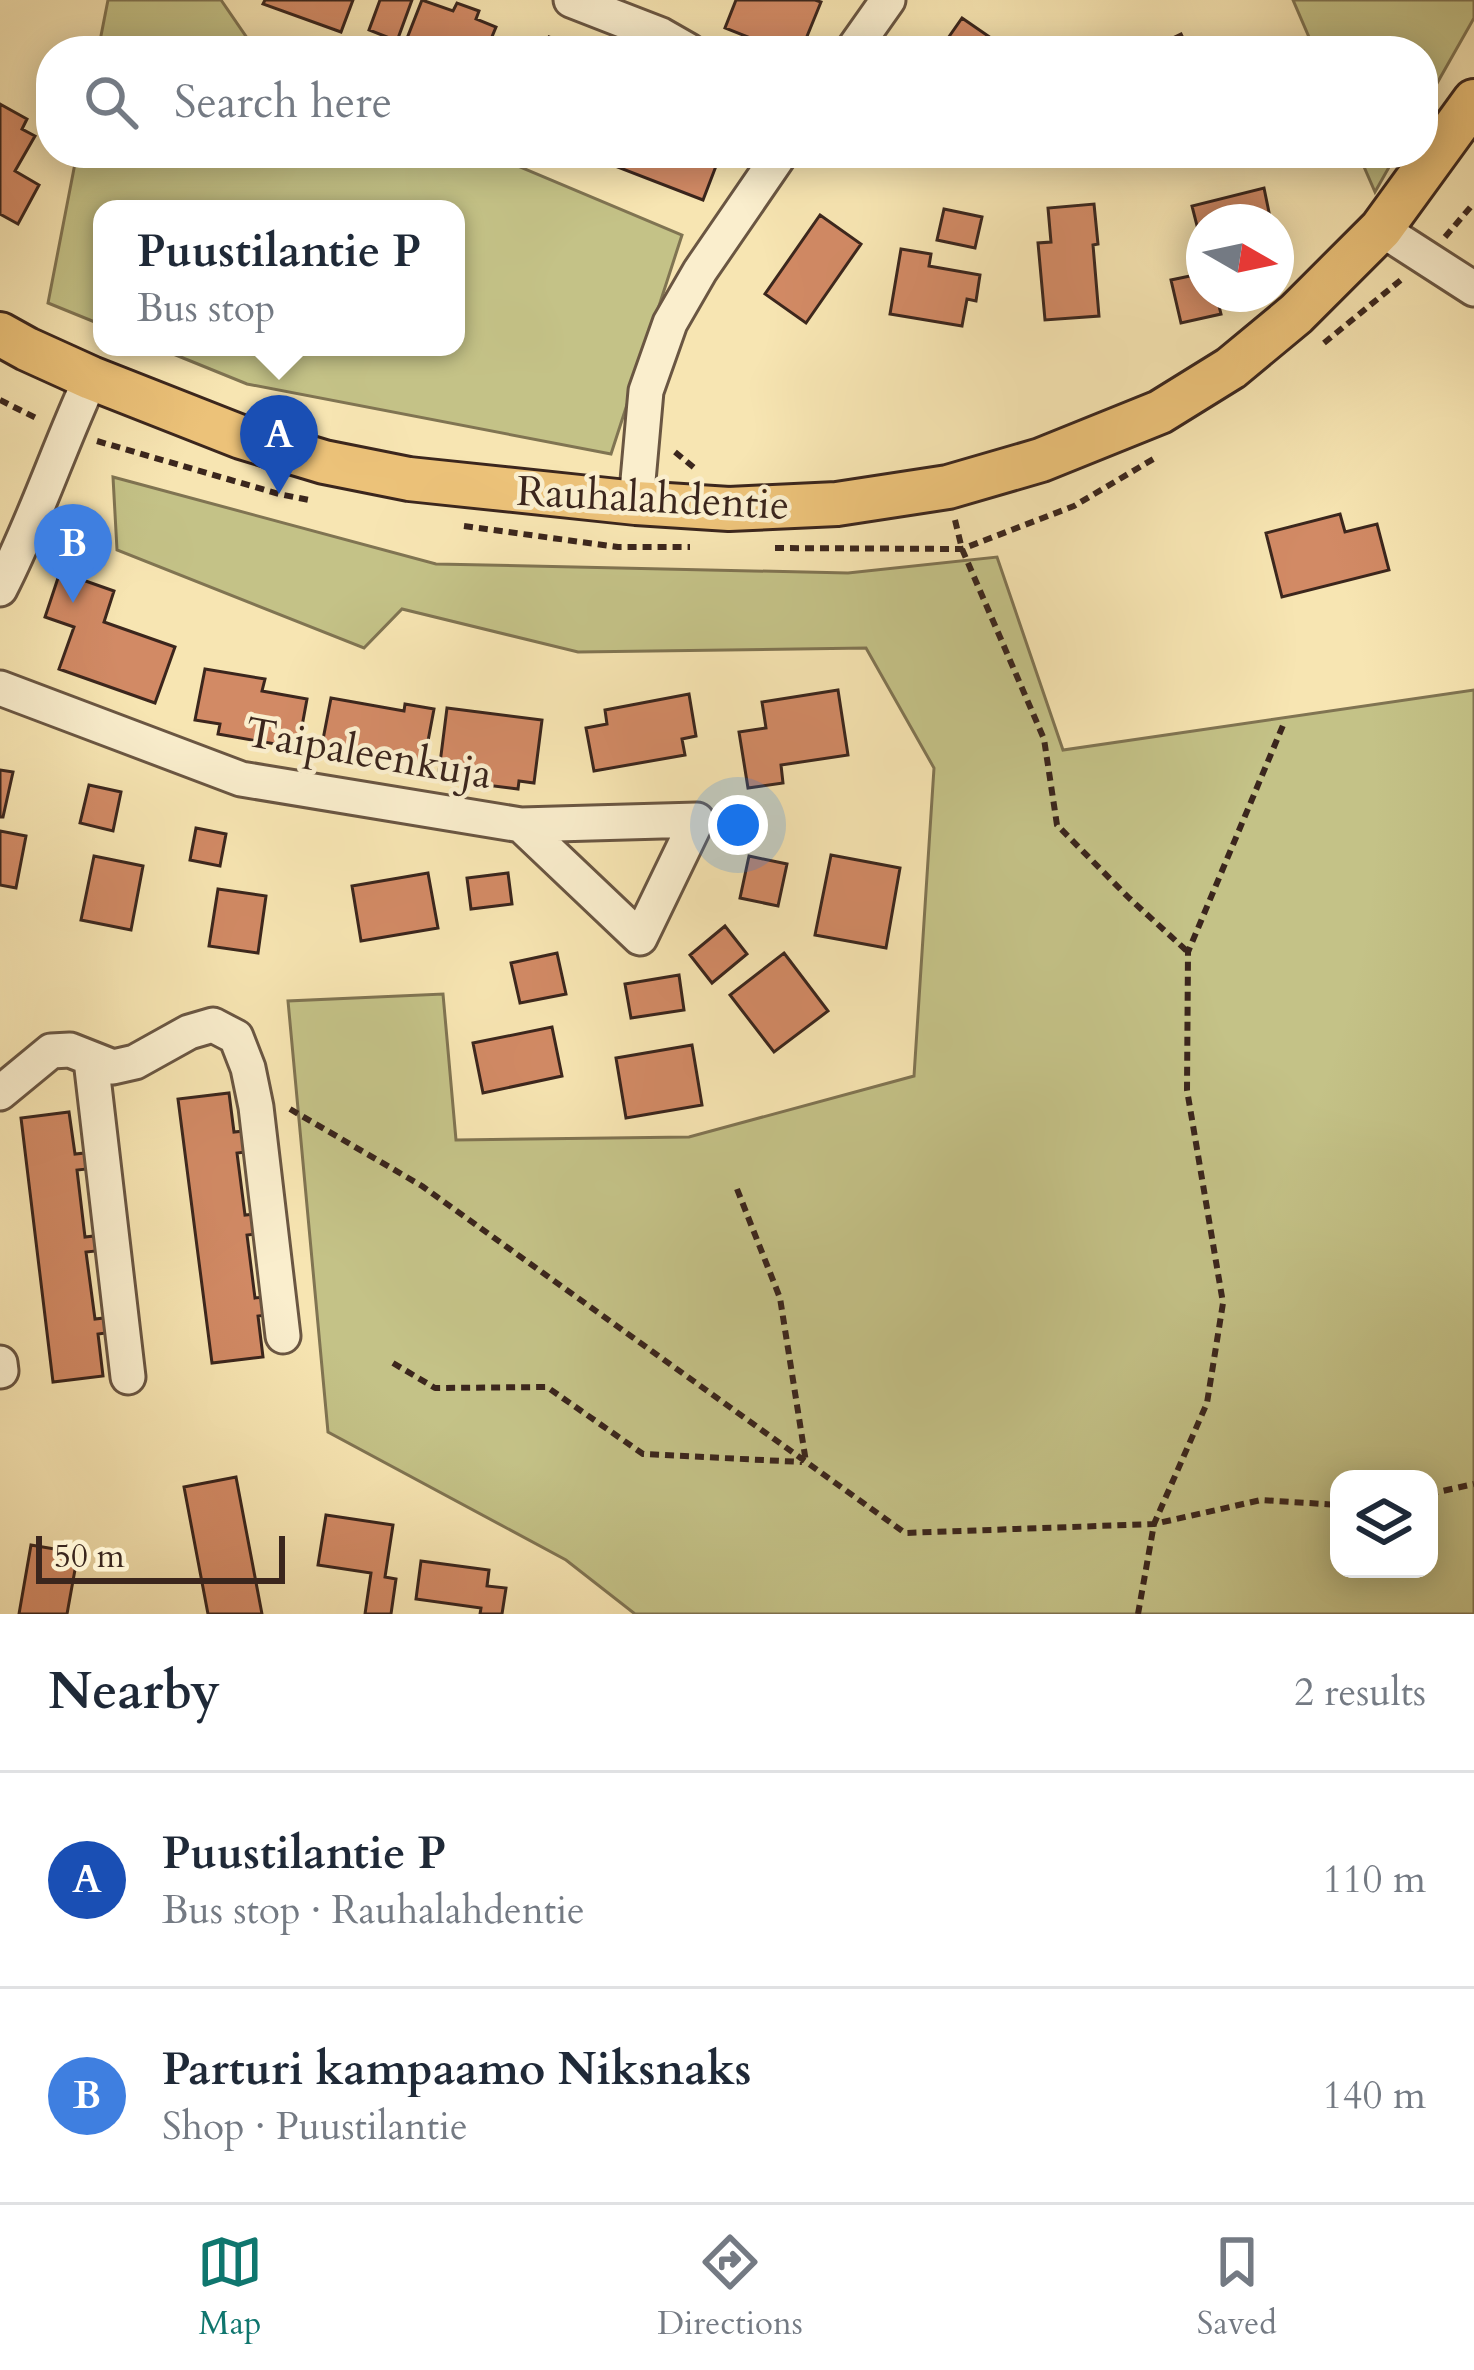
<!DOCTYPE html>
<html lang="en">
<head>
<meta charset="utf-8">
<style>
  :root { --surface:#fff; --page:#f2f2f3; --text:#1f2937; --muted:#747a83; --line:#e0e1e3; --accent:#0f766e }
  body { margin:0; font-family:Cardo,serif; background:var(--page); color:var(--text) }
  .controls { position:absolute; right:36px; bottom:36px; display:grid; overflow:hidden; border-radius:24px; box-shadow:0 6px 30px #0003 }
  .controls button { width:108px; height:108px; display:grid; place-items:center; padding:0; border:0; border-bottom:3px solid var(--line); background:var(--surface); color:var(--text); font:60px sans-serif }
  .compass { position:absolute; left:1186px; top:204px; width:108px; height:108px; border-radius:50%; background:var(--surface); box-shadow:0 6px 30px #0003; rotate:99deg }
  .scale { position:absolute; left:36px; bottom:30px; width:249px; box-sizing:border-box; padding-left:12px; border:6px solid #3b261d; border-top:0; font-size:33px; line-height:42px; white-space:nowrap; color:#3b261d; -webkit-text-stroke:9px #faeecd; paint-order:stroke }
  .you { position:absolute; left:738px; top:825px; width:42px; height:42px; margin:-30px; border:9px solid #fff; border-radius:50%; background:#1a73e8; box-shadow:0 0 0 18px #1a73e833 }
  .badge { display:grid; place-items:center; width:78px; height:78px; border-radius:50%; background:var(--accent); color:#fff; font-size:39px; font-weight:700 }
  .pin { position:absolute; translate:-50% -99px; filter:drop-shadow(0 3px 6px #0008) }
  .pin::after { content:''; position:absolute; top:63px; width:42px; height:36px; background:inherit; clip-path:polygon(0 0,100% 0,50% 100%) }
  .popup { position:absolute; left:93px; top:200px; width:372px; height:156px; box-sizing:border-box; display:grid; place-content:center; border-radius:24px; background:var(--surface); filter:drop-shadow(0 3px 9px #0005); font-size:39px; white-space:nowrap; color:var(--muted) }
  .popup b { font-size:45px; color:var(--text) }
  .popup::after { content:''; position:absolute; left:50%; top:100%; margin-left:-24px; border:24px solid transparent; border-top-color:var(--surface) }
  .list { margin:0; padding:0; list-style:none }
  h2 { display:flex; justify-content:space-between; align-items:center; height:156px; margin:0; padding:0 48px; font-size:51px }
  h2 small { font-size:39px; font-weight:400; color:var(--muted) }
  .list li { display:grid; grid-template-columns:78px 1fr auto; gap:36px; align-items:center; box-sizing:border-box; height:216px; padding:0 48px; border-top:3px solid var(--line) }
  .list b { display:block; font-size:45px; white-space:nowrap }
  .list p { margin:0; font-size:39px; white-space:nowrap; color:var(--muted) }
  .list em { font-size:39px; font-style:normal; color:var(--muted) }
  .icon { flex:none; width:66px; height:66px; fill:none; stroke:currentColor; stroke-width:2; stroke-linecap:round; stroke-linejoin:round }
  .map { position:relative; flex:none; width:1474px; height:1614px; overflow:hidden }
  .search { position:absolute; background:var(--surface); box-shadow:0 6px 30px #0003; left:36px; right:36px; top:36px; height:132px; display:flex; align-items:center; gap:30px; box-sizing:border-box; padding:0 42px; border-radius:48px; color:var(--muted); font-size:45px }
  .sheet { height:588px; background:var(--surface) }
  nav { display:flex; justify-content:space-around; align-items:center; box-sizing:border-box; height:168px; border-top:3px solid var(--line); background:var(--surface); font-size:33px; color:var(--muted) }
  nav a { display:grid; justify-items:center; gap:6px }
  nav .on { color:var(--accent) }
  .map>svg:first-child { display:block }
  .green { fill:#c4c287; stroke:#807452; stroke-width:3; fill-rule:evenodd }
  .building { fill:#d28a65; stroke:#3b261d; stroke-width:3 }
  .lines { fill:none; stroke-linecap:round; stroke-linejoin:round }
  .minor-casing { stroke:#6a5642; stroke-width:39 }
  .major-casing { stroke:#3b261d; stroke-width:48 }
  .path { stroke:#3b261d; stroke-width:6; stroke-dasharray:9 6; stroke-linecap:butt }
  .minor { stroke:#faeecd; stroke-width:33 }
  .major { stroke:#ecc279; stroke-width:42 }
  .labels { text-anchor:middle; stroke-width:9; stroke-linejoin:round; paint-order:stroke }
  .street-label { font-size:42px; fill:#3b261d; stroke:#faeecd }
</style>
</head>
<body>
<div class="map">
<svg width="1474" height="1614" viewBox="0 0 1474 1614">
  <rect width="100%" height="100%" fill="#f7e5b2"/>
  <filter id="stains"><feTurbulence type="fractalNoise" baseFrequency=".00167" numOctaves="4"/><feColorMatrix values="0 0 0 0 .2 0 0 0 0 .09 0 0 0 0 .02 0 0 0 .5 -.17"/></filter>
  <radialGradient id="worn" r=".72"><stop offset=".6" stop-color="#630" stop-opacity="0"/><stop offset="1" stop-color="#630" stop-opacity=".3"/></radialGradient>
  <path class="green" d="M108 0H221L256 51H98Z
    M1293 0H1474V18L1423 108V51H1315Z
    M77 153H487L682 235 611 454 247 384 156 347H456V209H102V325L48 303Z
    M1358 153H1397L1375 192Z
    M113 477 436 564 848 573 997 557 1063 750 1474 690V1614H635L566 1560 328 1432 288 1001 443 994 456 1140 689 1137 914 1076 934 768 866 648 578 652 402 609 364 648 117 550ZM1429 1479V1569H1339V1479Z"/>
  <path class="building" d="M265 0H353L341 32 263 4Z
    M380 0H412L397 41 369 30Z
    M422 0 453 11 457 3 479 11 476 19 496 27 486 51H416L404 46Z
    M736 0H815L821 2 801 51H783L725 28Z
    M962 18 1007 49 1006 51H939Z
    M1181 34 1187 47 1178 51H1153L1152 48Z
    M549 37 584 51H521L527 38 545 46Z
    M0 104 27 119 22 129 35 136 15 171 39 185 18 224 0 214Z
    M611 153H721L703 200 607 163Z
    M1264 188 1271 222H1204V253L1192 206Z
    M1094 204 1098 244 1093 245 1099 316 1045 320 1038 243 1051 242 1048 208Z
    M944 209 982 217 975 248 937 240Z
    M820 215 861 244 806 323 765 294Z
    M901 249 931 254 929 266 980 275 976 301 967 299 962 326 890 314Z
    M1204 273V294H1216L1221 314 1181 323 1171 280Z
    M1340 514 1345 532 1377 524 1389 570 1282 597 1266 533Z
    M60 572 114 591 104 622 175 647 155 703 59 669 74 627 45 617Z
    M205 669 265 679 262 691 307 699 298 748 218 734 220 724 195 720Z
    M838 690 848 755 781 765 783 783 748 788 739 732 766 728 762 702Z
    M689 694 696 736 682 739 685 755 594 771 586 728 607 724 605 710Z
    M331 698 404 711 405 704 434 709 422 773 320 755Z
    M447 708 542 720 534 783 519 781 518 789 438 779Z
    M0 770 13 772 3 817H0Z
    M89 785 121 792 113 831 80 823Z
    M196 828 226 834 220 866 190 860Z
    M0 831 26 836 16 888 0 885Z
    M831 855 900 868 886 948 815 935Z
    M94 856 143 866 131 930 81 920Z
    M749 856 787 864 778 906 740 898Z
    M428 873 438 928 361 941 352 886Z
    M508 873 512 904 471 909 467 878Z
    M218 889 266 896 258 953 209 946Z
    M725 926 747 954 712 983 690 955Z
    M557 953 566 994 520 1003 511 963Z
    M784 953 828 1011 774 1052 730 995Z
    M679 975 684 1010 631 1018 625 984Z
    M552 1027 562 1076 483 1093 473 1043Z
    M692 1045 702 1105 626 1118 616 1058Z
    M229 1093 234 1132 244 1131 246 1152 237 1153 245 1215 255 1214 257 1234 247 1235 255 1298 265 1297 267 1315 258 1316 263 1357 212 1363 178 1099Z
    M69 1112 75 1154 85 1153 87 1169 77 1170 85 1237 94 1236 96 1251 86 1252 95 1319 104 1318 106 1333 98 1334 103 1376 53 1382 21 1118Z
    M236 1477 262 1614H208L184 1487Z
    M326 1515 393 1525 385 1577 396 1579 391 1614H365L371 1573 318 1565Z
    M31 1545 78 1553 67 1614H19Z
    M421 1561 489 1570 487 1586 506 1588 502 1614H480L481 1608 416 1599Z"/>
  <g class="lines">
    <g class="minor-casing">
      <path id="minor" d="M571 0 661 35 689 51
        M852 51 888 0
        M1381 229 1474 289
        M636 503 646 391 670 323 700 271 781 153
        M0 589C35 521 59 447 91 378
        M0 688 241 779 521 825 697 820 640 938 521 825
        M91 1060 128 1377
        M0 1093 51 1051 70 1050 113 1067 135 1062 189 1032 213 1025 236 1037 248 1068 256 1107 283 1336
        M0 1363 1 1371"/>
    </g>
    <g class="major-casing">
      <path id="major" d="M0 334 27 349 91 378 241 437 324 462 409 479 636 503 729 509 837 504 948 487 1041 460 1160 412 1231 368 1296 314 1381 229 1474 101"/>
    </g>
    <path class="path" d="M1445 237 1474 203
      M1324 343 1402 279
      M0 400 40 420
      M97 441 279 494 309 500
      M675 452 697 470
      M955 520 962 549 1044 739 1057 825 1129 898 1188 952
      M464 526 618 547H690
      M775 548 962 549 1074 506 1155 458
      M290 1109 422 1186 905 1533 1154 1524 1261 1500 1339 1505
      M737 1189 780 1298 806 1462
      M393 1363 435 1388 547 1387 643 1454 802 1462
      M1429 1494 1474 1484
      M1138 1614 1154 1524 1207 1403 1223 1303 1187 1090 1188 952 1284 723"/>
    <use href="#minor" class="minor"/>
    <use href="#major" class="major"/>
  </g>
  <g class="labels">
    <g class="street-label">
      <text transform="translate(653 497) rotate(3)" y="15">Rauhalahdentie</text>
      <text transform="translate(369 752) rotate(10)" y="15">Taipaleenkuja</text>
    </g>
  </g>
  <rect width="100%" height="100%" filter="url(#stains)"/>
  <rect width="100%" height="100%" fill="url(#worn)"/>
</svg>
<div class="controls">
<button><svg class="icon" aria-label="layers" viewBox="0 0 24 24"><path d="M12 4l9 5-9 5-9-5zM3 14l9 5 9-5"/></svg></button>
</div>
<svg class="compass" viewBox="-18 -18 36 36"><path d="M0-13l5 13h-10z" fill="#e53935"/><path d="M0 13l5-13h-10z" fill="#747a83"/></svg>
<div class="scale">50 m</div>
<div class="you"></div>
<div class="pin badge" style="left:279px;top:494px;background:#1a4fb4">A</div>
<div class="popup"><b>Puustilantie P</b>Bus stop</div>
<div class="pin badge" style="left:73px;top:603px;background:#3f7fe0">B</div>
<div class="search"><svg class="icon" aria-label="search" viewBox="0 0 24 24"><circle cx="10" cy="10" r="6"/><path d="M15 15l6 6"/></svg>Search here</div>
</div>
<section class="sheet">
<h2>Nearby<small>2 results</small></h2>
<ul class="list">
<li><span class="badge" style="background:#1a4fb4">A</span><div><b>Puustilantie P</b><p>Bus stop · Rauhalahdentie</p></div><em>110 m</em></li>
<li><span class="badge" style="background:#3f7fe0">B</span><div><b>Parturi kampaamo Niksnaks</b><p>Shop · Puustilantie</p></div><em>140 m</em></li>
</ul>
</section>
<nav>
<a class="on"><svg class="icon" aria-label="map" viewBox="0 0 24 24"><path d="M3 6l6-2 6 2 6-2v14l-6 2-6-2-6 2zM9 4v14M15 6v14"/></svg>Map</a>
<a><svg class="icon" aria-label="directions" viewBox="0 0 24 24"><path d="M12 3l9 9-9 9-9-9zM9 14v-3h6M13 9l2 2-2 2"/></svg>Directions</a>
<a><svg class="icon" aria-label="saved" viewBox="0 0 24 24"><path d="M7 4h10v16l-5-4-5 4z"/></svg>Saved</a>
</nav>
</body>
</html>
